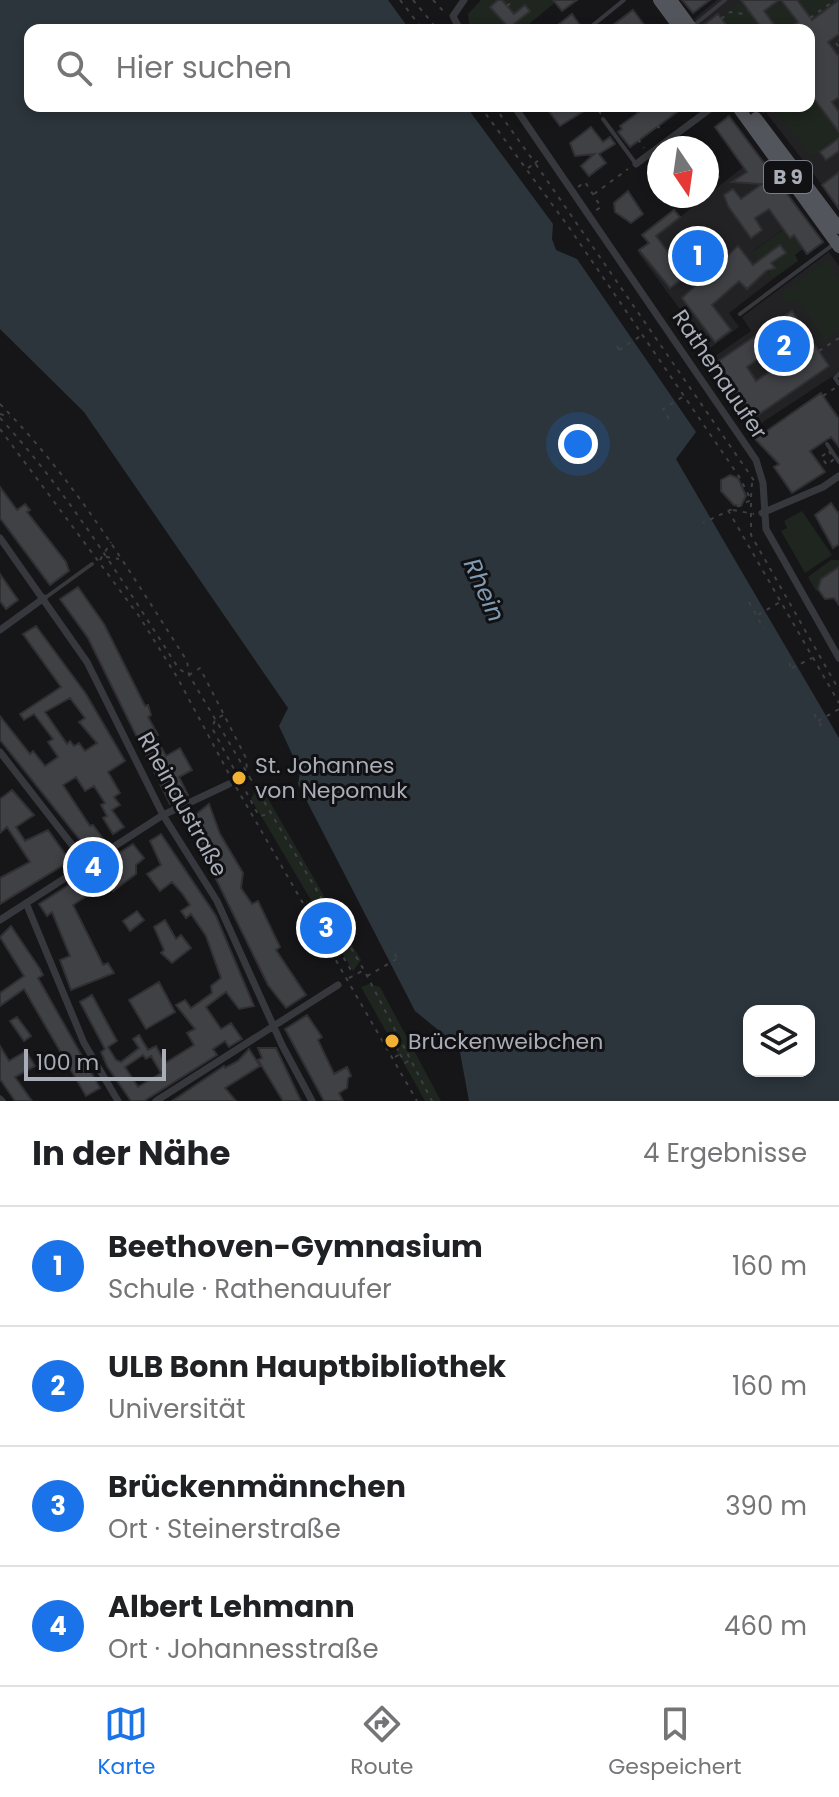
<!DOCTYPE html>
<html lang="de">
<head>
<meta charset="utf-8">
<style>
  :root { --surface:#fff; --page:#f2f2f2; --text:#202124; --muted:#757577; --line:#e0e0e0; --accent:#1a73e8 }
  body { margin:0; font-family:Poppins,sans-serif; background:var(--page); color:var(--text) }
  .controls { position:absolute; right:24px; bottom:24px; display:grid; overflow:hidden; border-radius:16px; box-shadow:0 4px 12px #0003 }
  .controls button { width:72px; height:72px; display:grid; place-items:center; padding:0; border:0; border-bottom:2px solid var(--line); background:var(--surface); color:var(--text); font:40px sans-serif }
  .compass { position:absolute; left:647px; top:136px; width:72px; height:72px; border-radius:50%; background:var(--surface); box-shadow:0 4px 12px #0003; rotate:167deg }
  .scale { position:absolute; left:24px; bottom:20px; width:142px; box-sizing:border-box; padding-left:8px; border:4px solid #a8adb8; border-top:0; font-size:22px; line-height:28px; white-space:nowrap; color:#a8adb8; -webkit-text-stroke:6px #111113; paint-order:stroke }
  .you { position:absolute; left:578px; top:444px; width:28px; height:28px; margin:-20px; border:6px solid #fff; border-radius:50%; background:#1a73e8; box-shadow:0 0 0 12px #1a73e833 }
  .badge { display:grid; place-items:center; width:52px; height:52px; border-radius:50%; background:var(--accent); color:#fff; font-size:26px; font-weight:700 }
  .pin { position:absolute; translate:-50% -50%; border:4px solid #fff; box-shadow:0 2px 8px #0006 }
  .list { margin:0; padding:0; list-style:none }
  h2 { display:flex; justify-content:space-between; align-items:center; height:104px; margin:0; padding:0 32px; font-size:34px }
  h2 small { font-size:26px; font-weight:400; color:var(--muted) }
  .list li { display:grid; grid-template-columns:52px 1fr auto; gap:24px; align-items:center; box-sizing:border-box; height:120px; padding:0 32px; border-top:2px solid var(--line) }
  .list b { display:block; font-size:30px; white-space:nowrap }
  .list p { margin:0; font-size:26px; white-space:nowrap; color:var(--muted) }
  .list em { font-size:26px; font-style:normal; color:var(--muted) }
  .icon { flex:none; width:44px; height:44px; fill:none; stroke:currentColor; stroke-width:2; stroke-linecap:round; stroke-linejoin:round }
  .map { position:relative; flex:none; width:839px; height:1101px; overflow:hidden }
  .search { position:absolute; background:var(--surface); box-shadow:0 4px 12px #0003; left:24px; right:24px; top:24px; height:88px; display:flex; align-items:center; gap:20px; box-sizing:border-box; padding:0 28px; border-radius:16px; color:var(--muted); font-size:30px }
  .sheet { height:584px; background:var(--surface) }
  nav { display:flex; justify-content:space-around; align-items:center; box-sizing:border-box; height:112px; border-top:2px solid var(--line); background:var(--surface); font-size:22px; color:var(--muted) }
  nav a { display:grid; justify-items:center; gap:4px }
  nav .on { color:var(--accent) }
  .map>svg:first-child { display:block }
  .built { fill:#222225 }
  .green { fill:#1e261f }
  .water { fill:#2c353c; fill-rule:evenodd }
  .building { fill:#404145; stroke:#303034; stroke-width:2; fill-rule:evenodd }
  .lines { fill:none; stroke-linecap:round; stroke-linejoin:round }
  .path { stroke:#3d3f44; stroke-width:2; stroke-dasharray:4 6; stroke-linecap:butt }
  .lane { stroke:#37383d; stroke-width:4 }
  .street { stroke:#37383d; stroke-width:7 }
  .primary { stroke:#53555c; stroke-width:12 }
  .poi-dot { fill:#f2b134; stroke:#111113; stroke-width:3 }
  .labels { text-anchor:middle; stroke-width:6; stroke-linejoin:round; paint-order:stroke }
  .shield { fill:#111113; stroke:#7b7e86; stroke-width:2 }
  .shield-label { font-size:20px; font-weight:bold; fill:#a8adb8 }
  .street-label { font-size:22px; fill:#a8adb8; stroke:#111113 }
  .poi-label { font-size:22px; fill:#a8adb8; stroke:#111113; text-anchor:start }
  .water-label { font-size:24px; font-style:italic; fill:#7f9bb3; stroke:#111113 }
</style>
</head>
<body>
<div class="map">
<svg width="839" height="1101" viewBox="0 0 839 1101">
  <rect width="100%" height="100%" fill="#161618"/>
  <path class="built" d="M717 0H839V172L822 185 761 106H809V30H702L694 19Z
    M757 156 800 217 753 251 773 279 729 313 739 327 709 349 637 251Z
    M829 252 839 266V372L754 428 708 361 751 331 742 317Z"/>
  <path class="green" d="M481 0H558L522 30H470L468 14Z
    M740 0H744L742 2 763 30H730L721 18Z
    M779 0 798 22 787 30H778L764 11Z
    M797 0H838L812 20Z
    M810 93 839 132V138L811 157 777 113 789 106 797 116 809 106Z
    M784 229 791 237 794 235 804 248 795 255 798 261 773 279 768 273 774 267 766 256 759 261 752 252Z
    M827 259 839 277V332L825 341 797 299 788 305 781 294Z
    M802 511 832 555 805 573 781 531 787 528 784 521Z
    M831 560H839V569L822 577 821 588 816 591 808 577Z
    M259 783 361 960 353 971 251 799Z
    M369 984 380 987 441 1101H425L361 987Z"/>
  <path class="water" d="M0 0H388L410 30H30V106H466L553 224 552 239 556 250 577 259 696 432 676 459 839 738V1101H469L459 1047 415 1011 298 784 300 771 279 726 288 708 84 412 0 329ZM749 1011H809V1071H749Z"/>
  <path class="building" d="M498 0H502L514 14 525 5 530 11 509 28 490 7Z
    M553 0H577L562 11Z
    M682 0H710L693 13Z
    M741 0H779L764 11 778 30H763Z
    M781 0H797L812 20 839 0V34L828 42 839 57V97L832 102 839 112V132L809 92V30H787L798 22Z
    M633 10 648 30H617L613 25Z
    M572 14 582 28V30H563L559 24Z
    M718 14 730 30H702L701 27Z
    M545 106H592L560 126Z
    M647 106H685L630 147 618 132 622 129 620 126Z
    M729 116 823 242 807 254 794 235 790 238 769 209 755 218 762 230 751 238 728 206 724 195 733 189 741 199 762 184 732 182 747 172 715 127Z
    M591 127 603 142 610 137 615 144 599 154 606 163 589 176 581 166 594 154 575 156 570 143Z
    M839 138V151L826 160 820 152Z
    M707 160 719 177 710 184 707 180Z
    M839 172V209L822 185Z
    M628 191 643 214 631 223 615 212 614 203Z
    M674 210 680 217 656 236 686 276 670 288 639 250 649 243 642 235Z
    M780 245 786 253 771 263 775 268 766 271 747 289 739 281 712 305 731 330 715 342 682 298 738 246 753 265Z
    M792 311 829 366 755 417 717 362ZM765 354 775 368 756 381 747 367Z
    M821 393 839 419V447L831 437 810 451 825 472 792 493 774 467 779 464 755 439Z
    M730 475 738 478 746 496 741 506 734 505 721 491V480Z
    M0 487 17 510 25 504 30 510 27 512 66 562 69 571 50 585 0 518Z
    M831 503 839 514V544L833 548 815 515Z
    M839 567V605L834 598 825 599 818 589 821 579Z
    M0 574 18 600 6 609 0 601Z
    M78 587 104 624 145 706 148 705 151 715 148 717 158 735 155 736 166 756 180 748 192 770 179 777 188 795 170 804 88 638 60 599Z
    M36 626 86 694 125 761 108 772 120 793 114 797 120 805 112 810 124 827 113 834 103 818 107 816 101 805 105 803 94 786 85 791 76 777 63 785 90 826 93 825 104 840 88 850 0 740V716L30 754 33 751 45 766 58 757 48 742 53 739 34 714 24 720 20 714 61 687 23 634ZM70 698 85 718 79 722 97 743 85 751 79 743 74 746 70 741 67 744 45 712Z
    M12 790 34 815 16 827 25 841 48 830 70 861 0 904V878L30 862 7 827 0 833V799Z
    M209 804 220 834 243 873 241 888 252 904 258 901 280 947 276 950 306 995 286 1008 268 985 215 877 221 874 197 835 191 838 186 828 192 825 189 820Z
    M161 834 216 916 254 1006 239 1009 226 992 206 1007 221 1029 231 1023 242 1039 229 1047 225 1041 213 1049 217 1055 144 1101H131L107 1066 101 1052 105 1049 80 1002 92 995 117 1041 108 1047 116 1060 121 1062 139 1048 133 1039 139 1035 148 1050 156 1046 165 1063 194 1045 187 1033 195 1029 176 1005 185 1000 191 1008 212 993 211 986 221 978 206 936 191 914 186 918 181 911 190 905 182 893 172 882 160 891 147 874 161 865 150 841ZM143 1055 146 1059 151 1056 161 1073 138 1087 125 1067Z
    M133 844 144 858 136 865V874L113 891 105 877 88 889 91 893 73 905 103 965 108 963 114 973 71 990 60 960 70 956 52 912 47 916 39 904Z
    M137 911 144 920 130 931 123 921Z
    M165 920 176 939 181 935 191 948 172 963 161 953 164 950 154 927Z
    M11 926 40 969 43 975 38 978 100 1088 86 1096 24 989 0 1006V993L24 976 0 937Z
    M159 982 175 1012 146 1029 129 1000Z
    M307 1015 322 1037 318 1040 334 1074 347 1067 351 1076 348 1078 347 1088 339 1093 343 1101H324L285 1029Z
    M17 1017 31 1036 24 1041 10 1021Z
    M0 1046 9 1061 26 1051 35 1066 15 1077 32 1101H15L0 1079Z
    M258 1048H276L301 1101H283L258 1060 262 1058Z
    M249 1049 260 1066 225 1088 236 1101H172L224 1066 225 1068 238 1061Z"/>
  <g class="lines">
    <path class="path" d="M400 0 423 30
      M413 0 438 30
      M433 0 446 14
      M507 6 514 0
      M810 18 835 0
      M721 19 730 12 744 14 748 11
      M830 35 839 47
      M480 106 568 226 740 478 751 500 703 523
      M494 106 535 163 539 160
      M763 112 771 106
      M601 114 597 109 601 106
      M657 125 663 133
      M638 139 644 148
      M528 168 535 163 755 482
      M578 187 585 182 601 207 595 211
      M594 194 628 169
      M617 346 621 354
      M619 350 642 335
      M819 351 839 338
      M823 396 835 388
      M0 404C75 480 130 572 187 661L189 675 364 970 432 1101
      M0 414 10 417
      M0 418C69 493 124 584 179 669L189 675 200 668 246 758 247 771
      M669 419 663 409 684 396
      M0 429 139 616 177 677 229 774
      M829 451 834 459 827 465 821 457Z
      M751 497 752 483
      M751 503V535L839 690
      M728 510 839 703
      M733 510 754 514
      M106 557 119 559
      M100 560 111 542
      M749 602 764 629
      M758 615 780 602
      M789 663 794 672
      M792 668 812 658
      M814 714 823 729
      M223 715 215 720 212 728 259 816 271 814
      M818 721 839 709
      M241 777 252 780
      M236 787 417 1101
      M338 932 333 940 354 975
      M395 954 400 964
      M367 976 397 959
      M349 978 364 970
      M400 1054 405 1063 410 1060
      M395 1057 400 1054 396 1046 401 1043"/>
    <path class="lane" d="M693 26 725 0
      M587 30 624 0
      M603 119 636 164
      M740 314 834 244
      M839 374 835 378 839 384
      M827 444 839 462
      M45 598 92 564"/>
    <path class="street" d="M460 30 453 16 464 0
      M514 106 756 460 763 483 766 529 839 658
      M636 164 714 106
      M762 513 823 487 839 476
      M0 538 87 662 163 815 217 901 282 1045 312 1101
      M0 630 44 598
      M0 752 86 863
      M26 903 84 1043 118 1101
      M0 920 163 815 229 784
      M0 1099 2 1101
      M156 1101 338 985"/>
    <path class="primary" d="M659 0 681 30
      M671 0 693 30
      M737 106 839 247
      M756 118 839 228"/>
  </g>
  <g class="poi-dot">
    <circle cx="239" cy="778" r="8"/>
    <circle cx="392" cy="1041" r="8"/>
  </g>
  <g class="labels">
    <rect class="shield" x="764" y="161" width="48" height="32" rx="6"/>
    <g class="shield-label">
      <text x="788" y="184">B 9</text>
    </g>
    <g class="street-label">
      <text transform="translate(720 374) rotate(56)" y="8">Rathenauufer</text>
      <text transform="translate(183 804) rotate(61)" y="8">Rheinaustraße</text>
    </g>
    <g class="poi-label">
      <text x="255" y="773">St. Johannes<tspan x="255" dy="25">von Nepomuk</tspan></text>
      <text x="408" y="1049">Brückenweibchen</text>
    </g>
    <g class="water-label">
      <text transform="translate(484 590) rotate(66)" y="8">Rhein</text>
    </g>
  </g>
</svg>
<div class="controls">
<button><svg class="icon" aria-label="layers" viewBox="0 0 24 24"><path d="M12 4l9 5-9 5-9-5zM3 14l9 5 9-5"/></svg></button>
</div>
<svg class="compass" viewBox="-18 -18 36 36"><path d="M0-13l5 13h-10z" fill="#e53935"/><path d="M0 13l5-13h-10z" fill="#757577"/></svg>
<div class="scale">100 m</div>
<div class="you"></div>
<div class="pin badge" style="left:698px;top:256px">1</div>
<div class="pin badge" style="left:784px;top:346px">2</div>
<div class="pin badge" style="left:326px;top:928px">3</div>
<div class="pin badge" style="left:93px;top:867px">4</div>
<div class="search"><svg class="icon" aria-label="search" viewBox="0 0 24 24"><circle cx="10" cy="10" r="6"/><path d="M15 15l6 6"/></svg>Hier suchen</div>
</div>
<section class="sheet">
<h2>In der Nähe<small>4 Ergebnisse</small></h2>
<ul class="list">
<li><span class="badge">1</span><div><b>Beethoven-Gymnasium</b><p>Schule · Rathenauufer</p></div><em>160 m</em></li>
<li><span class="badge">2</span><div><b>ULB Bonn Hauptbibliothek</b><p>Universität</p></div><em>160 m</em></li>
<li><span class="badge">3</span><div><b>Brückenmännchen</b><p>Ort · Steinerstraße</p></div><em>390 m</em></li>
<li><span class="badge">4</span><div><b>Albert Lehmann</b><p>Ort · Johannesstraße</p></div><em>460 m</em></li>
</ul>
</section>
<nav>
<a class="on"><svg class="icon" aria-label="map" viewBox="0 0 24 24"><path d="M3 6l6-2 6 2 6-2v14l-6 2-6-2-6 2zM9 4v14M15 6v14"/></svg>Karte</a>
<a><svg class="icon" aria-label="directions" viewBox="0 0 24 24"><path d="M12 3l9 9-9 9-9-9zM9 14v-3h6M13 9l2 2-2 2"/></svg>Route</a>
<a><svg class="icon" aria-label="saved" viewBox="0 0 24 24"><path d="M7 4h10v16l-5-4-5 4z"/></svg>Gespeichert</a>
</nav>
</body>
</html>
